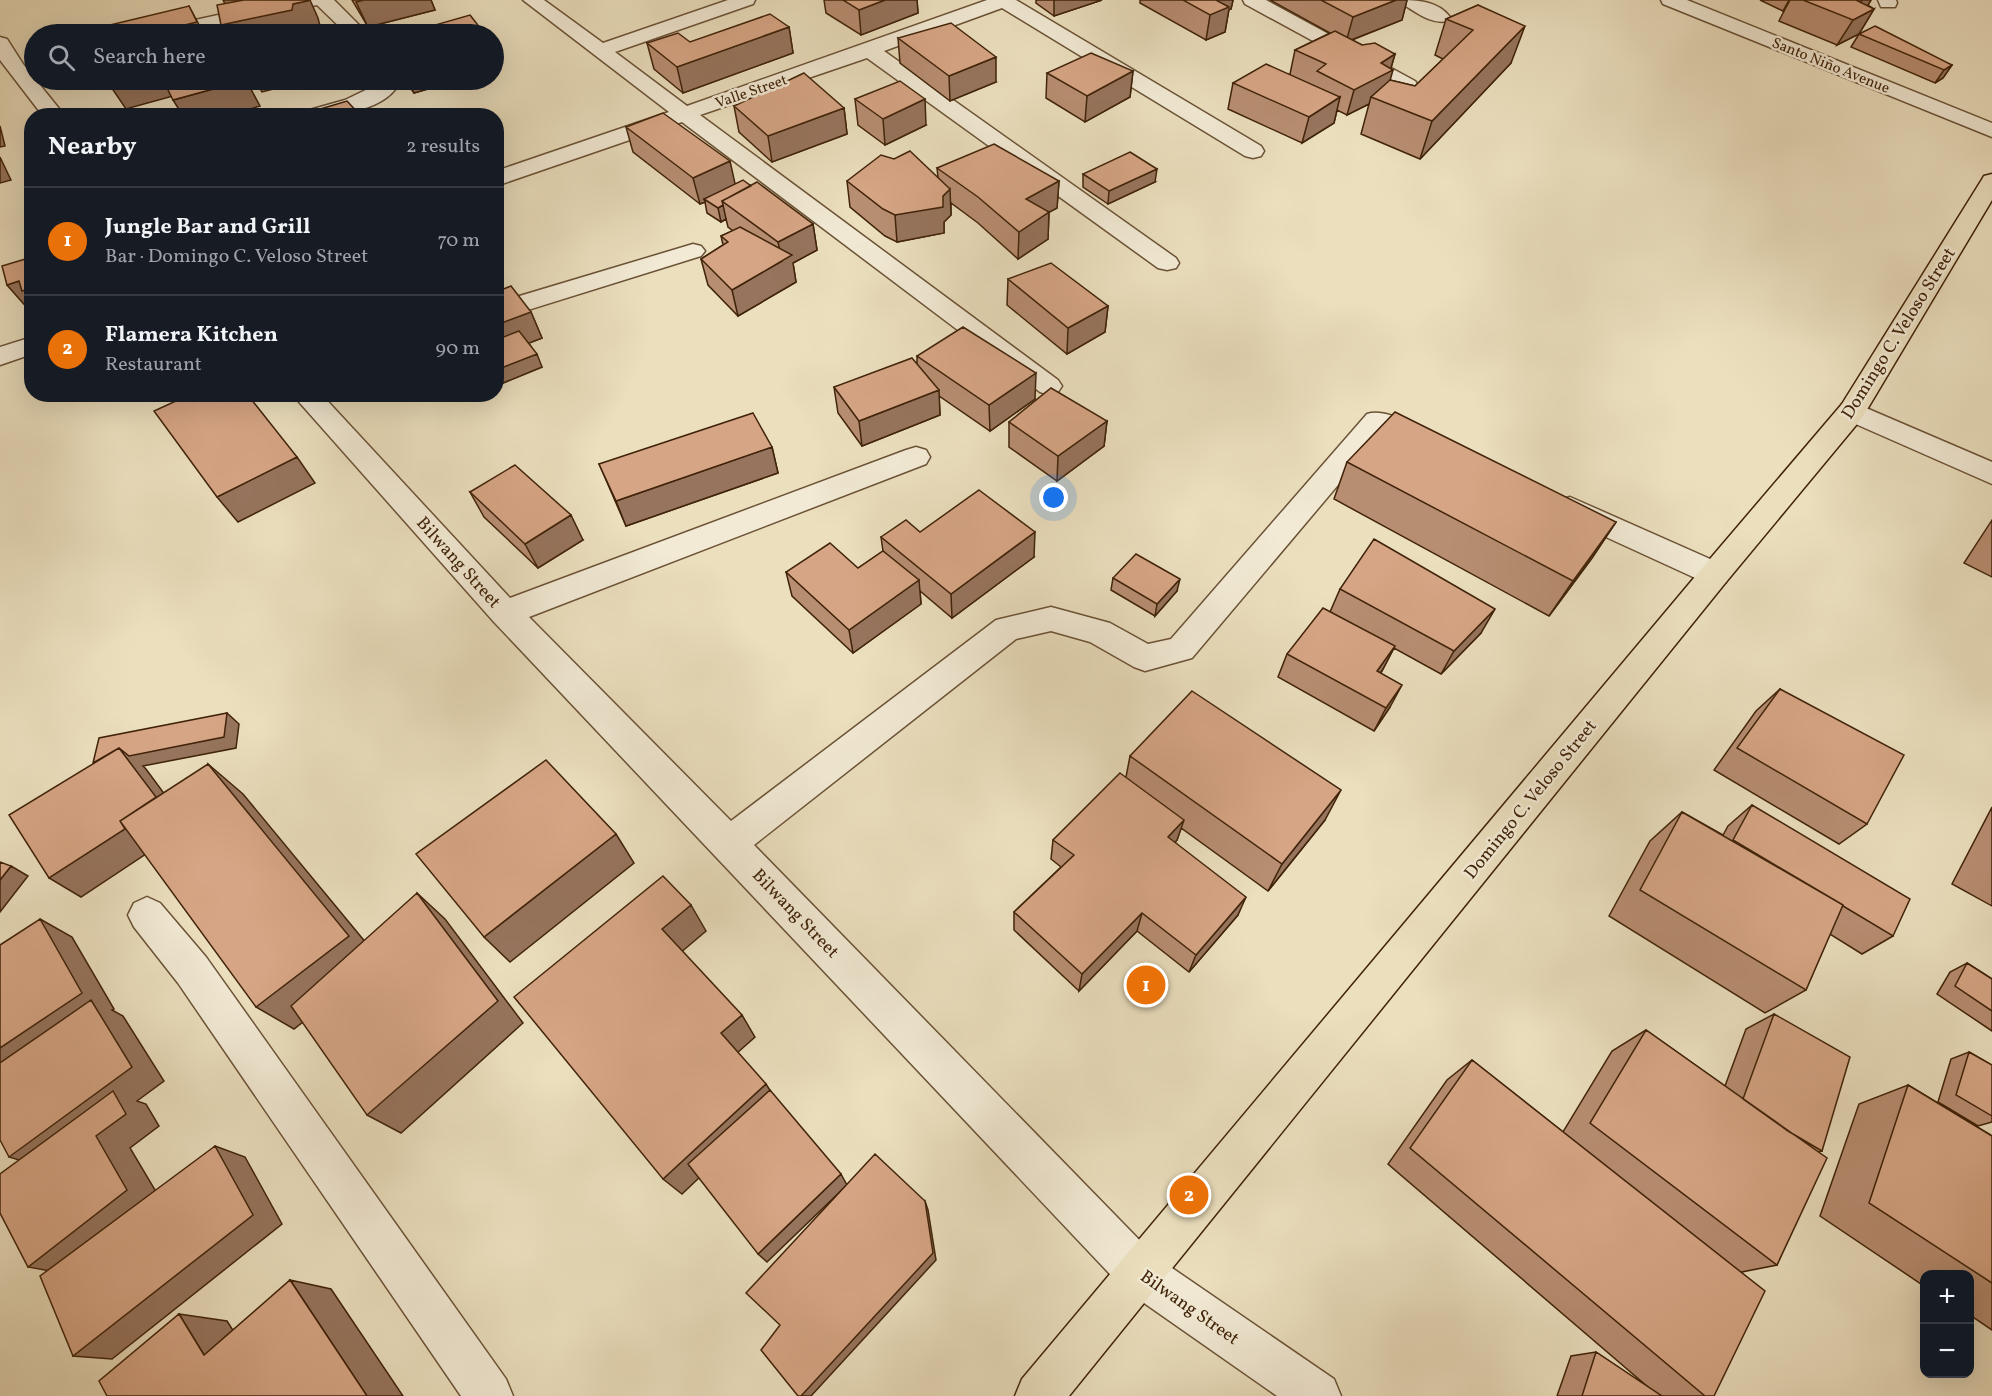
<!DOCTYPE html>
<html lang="en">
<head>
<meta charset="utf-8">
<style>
  :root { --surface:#171b24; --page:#242831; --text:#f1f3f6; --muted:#9ea1a6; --line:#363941; --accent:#c59692 }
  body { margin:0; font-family:Vollkorn,serif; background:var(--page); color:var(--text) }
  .controls { position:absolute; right:18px; bottom:18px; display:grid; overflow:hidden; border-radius:12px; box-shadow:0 6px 24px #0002 }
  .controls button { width:54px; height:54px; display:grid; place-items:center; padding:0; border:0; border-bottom:2px solid var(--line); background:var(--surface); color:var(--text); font:30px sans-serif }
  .you { position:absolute; left:1054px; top:498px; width:21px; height:21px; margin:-15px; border:4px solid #fff; border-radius:50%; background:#1a73e8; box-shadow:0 0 0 9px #1a73e833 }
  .badge { display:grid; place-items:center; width:39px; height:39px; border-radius:50%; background:var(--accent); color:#fff; font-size:20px; font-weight:700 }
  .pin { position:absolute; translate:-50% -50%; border:3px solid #fff; box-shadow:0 2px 6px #0006 }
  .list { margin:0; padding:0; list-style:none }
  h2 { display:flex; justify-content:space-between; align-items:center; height:78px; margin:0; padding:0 24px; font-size:26px }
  h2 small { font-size:20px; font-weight:400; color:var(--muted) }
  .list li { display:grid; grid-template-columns:39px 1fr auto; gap:18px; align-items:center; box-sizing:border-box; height:108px; padding:0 24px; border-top:2px solid var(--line) }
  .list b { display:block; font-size:22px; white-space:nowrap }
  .list p { margin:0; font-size:20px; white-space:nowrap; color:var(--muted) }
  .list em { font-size:20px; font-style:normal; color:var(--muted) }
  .icon { flex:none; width:33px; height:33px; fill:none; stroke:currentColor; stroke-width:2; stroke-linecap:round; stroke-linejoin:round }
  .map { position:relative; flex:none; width:1992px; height:1396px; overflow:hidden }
  .search { position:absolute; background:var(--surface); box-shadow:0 6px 24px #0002; left:24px; top:24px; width:480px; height:66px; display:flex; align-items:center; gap:15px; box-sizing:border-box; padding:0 21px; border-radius:33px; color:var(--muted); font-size:22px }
  .panel { position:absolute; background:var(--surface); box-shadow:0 6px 24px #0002; left:24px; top:108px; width:480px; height:294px; border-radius:24px }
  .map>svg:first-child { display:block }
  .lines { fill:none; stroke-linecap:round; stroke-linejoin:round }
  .minor-casing { stroke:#6b5236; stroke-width:3 }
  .major-casing { stroke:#402309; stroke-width:3 }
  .minor { fill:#f2ead5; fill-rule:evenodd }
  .major { fill:#ebdfbe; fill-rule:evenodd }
  .wall { fill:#b88e72; stroke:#402309; stroke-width:1.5 }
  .shaded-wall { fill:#96745d; stroke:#402309; stroke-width:1.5 }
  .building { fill:#d6a585; stroke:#402309; stroke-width:1.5 }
  .labels { text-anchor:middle; stroke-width:5; stroke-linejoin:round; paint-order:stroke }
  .far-street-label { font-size:15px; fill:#402309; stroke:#f2ead5 }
  .street-label { font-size:18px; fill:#402309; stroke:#f2ead5 }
</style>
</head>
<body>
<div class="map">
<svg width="1992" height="1396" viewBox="0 0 1992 1396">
  <rect width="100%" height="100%" fill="#ebdfbe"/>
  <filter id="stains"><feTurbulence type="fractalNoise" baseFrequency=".00333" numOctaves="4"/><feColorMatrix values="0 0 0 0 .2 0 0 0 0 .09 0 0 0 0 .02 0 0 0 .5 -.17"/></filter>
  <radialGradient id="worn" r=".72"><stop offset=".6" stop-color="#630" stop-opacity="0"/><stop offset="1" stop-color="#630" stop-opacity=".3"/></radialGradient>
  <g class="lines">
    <g class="minor-casing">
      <path id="minor" d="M287 0H334L368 34H347L317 5 182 34H148L151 30 158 28Z
        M523 0H544L603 43 728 0H755L753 4 615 52 687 106 987 0H1016L1261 146 1264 151 1261 156 1253 158 1245 156 1002 8 884 51 1176 258 1179 263 1176 268 1167 270 1158 268 867 58 700 115 1058 380 1062 386 1058 392 1049 395 1040 392 682 122 496 186V171L669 112Z
        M1243 0H1266L1415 81 1418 85 1415 89 1408 91 1401 89 1245 4Z
        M1400 0C1417 0 1438 1 1450 17L1447 21C1431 25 1415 11 1402 4Z
        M1661 0H1687L1992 123V137L1663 4Z
        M1878 0H1896L1897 3 1895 7H1881Z
        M0 37 7 39 23 64 65 116H43L0 60Z
        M376 80H396L397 87C379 113 332 116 304 116L306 111 345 100 376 85Z
        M693 244 701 246 705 251 701 256 496 320V303Z
        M32 337V354L0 365V347Z
        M292 394H321L510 598 906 450 916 447 926 450 930 457 926 464 529 617 731 821 996 620 1051 607 1110 623 1148 644 1171 639 1367 414C1388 408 1415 427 1435 435L1439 442 1435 449 1425 452 1381 434 1192 658 1145 671 1134 667 1090 642 1051 631 1016 639 754 845 1156 1257 1334 1379 1341 1396H1277L1124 1289 494 622Z
        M1852 402 1992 462V484L1842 418 1838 411 1842 404Z
        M1570 497 1726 566 1730 574 1726 582 1715 586 1704 582 1560 516 1555 508 1560 500Z
        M147 897 160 903 206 957 506 1379 513 1396H461L178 983 134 927 128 915 134 903Z"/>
    </g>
    <g class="major-casing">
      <path id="major" d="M1992 174V200L1862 418 1726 582 1069 1396H1015L1022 1379 1704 566 1842 404 1981 181 1984 176Z"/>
    </g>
    <use href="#minor" class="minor"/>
    <use href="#major" class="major"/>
  </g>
  <path class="wall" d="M352 0H431L435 10 368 27Z
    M824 0H917L918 13 861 35 826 13Z
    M1036 0H1102L1054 16 1036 3Z
    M1140 0H1233L1231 9H1229L1225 32 1206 40 1140 3Z
    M1270 0H1407L1402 20 1352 40 1362 45 1395 54 1391 68 1390 80 1415 86 1443 59 1435 55 1446 19 1478 5 1511 63 1420 159 1361 134 1369 104 1347 115 1337 110 1334 123 1302 143 1228 109 1233 83 1290 74 1295 50 1330 33Z
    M1760 0H1871L1868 5 1874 9 1859 34 1837 45 1779 21 1784 11H1783Z
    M789 27 793 53 683 93 654 69 647 43 690 42Z
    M1859 34 1952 65 1943 78 1935 83 1851 47Z
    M898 38 996 82 950 101 900 63Z
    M1133 71 1130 97 1085 122 1046 98 1047 73Z
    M404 80H459L414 93Z
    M855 99 926 125 885 145 858 125Z
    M734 106 844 108 847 134 772 162 739 132Z
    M626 127 735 184 813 224 817 250 793 263 796 282 738 316 708 285 701 259 723 245 721 236 733 231 728 227 726 219 721 222 707 213 705 202 700 204 633 152Z
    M937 168 1059 181 1057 208 1049 212 1048 239 1018 259 978 223 951 203V215L944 222V233L897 242 885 236 850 207 847 181 938 177Z
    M1083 174 1155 182 1108 204 1083 187Z
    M1008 279 1108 306 1105 332 1067 354 1007 305Z
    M496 292 531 312 542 338 529 343 542 367 503 383 496 375Z
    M917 356 1035 399 990 431 939 396 940 415 862 446 838 413 834 387 917 364Z
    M1107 421 1104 446 1057 481 1009 447V422Z
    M772 447 778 473 626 526 599 464Z
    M1347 462 1616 522 1592 558 1549 616 1334 499Z
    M470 492 583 540 538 568 484 517Z
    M1992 520V577L1964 563Z
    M920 532 1034 557 952 618 920 591 921 604 853 653 792 596 786 572 858 568 883 551 881 537Z
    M1113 578 1177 591 1155 616 1111 590Z
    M1340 589 1481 633 1441 674 1394 648 1381 673 1390 707 1374 731 1278 677 1287 654 1330 612Z
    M1780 689 1867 824 1839 844 1714 770 1756 711Z
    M1130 756 1325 820 1268 891 1181 828 1177 840 1175 842 1238 915 1189 972 1137 931 1079 991 1014 930V912L1061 867 1051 859 1053 840 1126 777Z
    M1752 805 1893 936 1862 954 1830 934 1806 990 1765 1013 1609 916 1650 841 1682 812 1723 835 1728 826Z
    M1992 807V906L1952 884Z
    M1967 963 1992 979V1031L1937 994 1950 972Z
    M1774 1014 1822 1151 1818 1152 1777 1265 1742 1272 1714 1396H1557L1571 1356 1596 1352 1648 1387 1388 1164 1447 1080 1472 1060 1563 1132 1612 1051 1646 1030 1725 1086 1746 1029Z
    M1969 1052 1992 1065V1122L1978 1126 1938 1102 1951 1059Z
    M1908 1085 1992 1136V1330L1970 1315V1275H1924V1286L1820 1216 1859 1104Z"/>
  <path class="shaded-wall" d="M223 0H271L227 8Z
    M310 0 318 18 320 26 305 29V34H226L221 25 293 4Z
    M364 0H431L435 10 368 27 356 2Z
    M885 0H917L918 13 861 35 859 10Z
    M1054 0H1102L1054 16Z
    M1206 0H1233L1231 9H1229L1225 32 1206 40 1210 15Z
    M1396 0H1407L1402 20 1346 42 1353 17Z
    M1789 0H1790L1784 11H1783Z
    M1862 0H1871L1863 13 1851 19Z
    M189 6 204 34H148Z
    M1874 9 1859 34 1837 45 1853 20Z
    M1525 26 1511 63 1420 159 1432 121Z
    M789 27 793 53 683 93 677 67Z
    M481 29 484 34H465Z
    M1395 54 1390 71 1393 70 1386 95 1371 97 1369 104 1347 115 1354 90 1381 63Z
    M996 57V82L950 101 949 76Z
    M1952 65 1943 78 1935 83 1944 70Z
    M1133 71 1130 97 1085 122 1087 96Z
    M124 80H231L126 109 109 84Z
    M246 80 260 106 226 116H183L173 100Z
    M255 80H309L262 92Z
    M408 80H459L414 93Z
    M1340 97 1334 123 1302 143 1309 117Z
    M925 99 926 125 885 145 883 119Z
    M844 108 847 134 772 162 768 136Z
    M0 126 5 146 0 147Z
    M0 157 11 180 0 183Z
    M730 161 736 188 704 199 705 202 700 204 693 178Z
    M1157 169 1155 182 1108 204 1109 191Z
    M1059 181 1057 208 1026 225V199Z
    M950 189 951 215 944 222V233L897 242 895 215 943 196Z
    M723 205 726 219 721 222 718 208Z
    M1049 212 1048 239 1018 259 1019 232Z
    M813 224 817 250 793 263 796 282 738 316 732 290 782 261 778 242Z
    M19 281 32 288V310L30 311 7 285Z
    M1108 306 1105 332 1067 354 1068 328Z
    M531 312 542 338 496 356V325Z
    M537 354 542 367 503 383 496 370Z
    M1036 373 1035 399 990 431 989 405Z
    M939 390 940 415 862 446 859 421Z
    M1107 421 1104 446 1057 481 1058 456Z
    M772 447 778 473 626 526 616 501Z
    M297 457 315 483 238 522 217 497Z
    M571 515 583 540 538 568 525 544Z
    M1616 522 1592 558 1549 616 1573 581Z
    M1035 532 1034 557 952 618 951 594Z
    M1180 579 1177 591 1155 616 1157 604Z
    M919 580 921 604 853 653 849 630Z
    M1495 609 1481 633 1441 674 1454 651Z
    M1395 646 1383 669 1366 694 1377 671Z
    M1402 685 1390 707 1374 731 1386 708Z
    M227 713 239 724 236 748 143 766 146 769 188 826 81 897 49 878 119 748Z
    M208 764 243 794 381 961 294 1029 256 1007Z
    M1341 790 1325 820 1268 891 1282 864Z
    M1184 820 1177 840 1162 856 1168 837Z
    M616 834 634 863 510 962 484 937Z
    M11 866 28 876 0 912V880Z
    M417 893 445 919 523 1023 401 1133 367 1115Z
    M1246 897 1238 915 1189 972 1196 955Z
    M691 905 706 931 679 954 662 929Z
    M1142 913 1137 931 1079 991 1082 974Z
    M40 919 72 937 114 1009 112 1010 123 1016 164 1081 137 1101 146 1104 159 1126 130 1148 161 1200 67 1274 28 1267 46 1168 9 1157 0 1087V1048Z
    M742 1015 755 1037 736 1054 721 1033Z
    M766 1084 778 1103 682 1194 663 1179Z
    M215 1146 245 1157 282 1224 112 1359 73 1356Z
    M841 1174 847 1185 767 1262 758 1254Z
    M925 1201 928 1210 936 1260 811 1396H801Z
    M290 1280 331 1289 403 1396H367Z
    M179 1314 227 1321 252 1360 204 1355Z"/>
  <path class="building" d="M244 0H308V1L293 4 292 10 221 25 217 5Z
    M843 0H885L859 10Z
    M1183 0H1216L1229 7 1210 15Z
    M1321 0H1396L1353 17Z
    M1803 0H1856L1874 9 1853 20Z
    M1478 5 1525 26 1432 121 1371 97 1390 80 1415 86 1473 30 1446 19Z
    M189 6 197 22 148 34H83L81 32Z
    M770 14 789 27 677 67 647 43 678 33 690 42Z
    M470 15 481 29 465 34H417L414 31Z
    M951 23 996 57 949 76 898 38Z
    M330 26 337 34H296Z
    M1875 26 1952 65 1944 70 1859 34Z
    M209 29 213 34H170L187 30 190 34Z
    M1335 31 1362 45 1375 43 1395 54 1381 63 1393 70 1354 90 1317 71 1326 64 1295 50Z
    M1091 53 1133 71 1087 96 1047 73Z
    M1266 64 1340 97 1309 117 1233 83Z
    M804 73 844 108 768 136 734 106Z
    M107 80H124L109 84Z
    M163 80H246L173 100Z
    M900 81 925 99 883 119 855 99Z
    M347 101 361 116H322L317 110Z
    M663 113 730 161 693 178 626 127Z
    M994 144 1059 181 1026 199 1049 212 1019 232 978 197 937 168Z
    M910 151 950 189 943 196V207L895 215 883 209 847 181 881 155 894 159Z
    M1130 152 1157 169 1109 191 1083 174Z
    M743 180 751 186 722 201 723 205 718 208 704 199Z
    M757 182 813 224 778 242 722 201Z
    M740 227 792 255 732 290 701 259 728 242 721 236Z
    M32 257V288L22 291 19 281 7 285 2 266Z
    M1051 263 1108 306 1068 328 1008 279Z
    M511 286 531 312 496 325V292Z
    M963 327 1036 373 989 405 917 356Z
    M519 331 537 354 496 370V340Z
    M912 358 939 390 859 421 834 387Z
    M1051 388 1107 421 1058 456 1009 422Z
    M191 394H247L297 457 217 497 154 411Z
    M1395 412 1616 522 1573 581 1347 462Z
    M753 413 772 447 616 501 599 464Z
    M515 465 571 515 525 544 470 492Z
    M979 490 1035 532 951 594 881 537 906 520 920 532Z
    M1374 539 1495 609 1454 651 1340 589Z
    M830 543 858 568 883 551 919 580 849 630 786 572Z
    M1136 554 1180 579 1157 604 1113 578Z
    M1323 608 1395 646 1377 671 1402 685 1386 708 1287 654Z
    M1780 689 1904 755 1867 824 1737 748Z
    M1192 691 1341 790 1282 864 1130 756Z
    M227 713 224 737 129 756 119 748 93 763 99 738Z
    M119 748 156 797 120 821 125 829 49 878 9 815Z
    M546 760 616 834 484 937 416 854Z
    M208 764 349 936 256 1007 120 821Z
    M1120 773 1184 820 1168 837 1246 897 1196 955 1142 913 1082 974 1014 912 1074 855 1053 840Z
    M1752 805 1910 899 1893 936 1843 906V905L1733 840Z
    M1682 812 1843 905 1806 990 1640 890Z
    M0 862 11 866 0 880Z
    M663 876 691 905 662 929 742 1015 721 1033 766 1084 663 1179 514 997Z
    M417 893 498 1001 367 1115 291 1006Z
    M40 919 82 993 0 1048V945Z
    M1967 963 1992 979V1011L1955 986Z
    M91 1000 132 1067 9 1157 0 1140V1063Z
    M1774 1014 1850 1057 1822 1151 1788 1131 1743 1099Z
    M1646 1030 1827 1158 1777 1265 1590 1123Z
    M1969 1052 1992 1065V1116L1956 1095Z
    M1472 1060 1765 1291 1714 1396H1705L1410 1148Z
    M1908 1085 1992 1136V1283L1869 1203Z
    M770 1090 841 1174 758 1254 688 1164Z
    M113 1091 126 1114 96 1136 127 1190 28 1267 0 1213V1174Z
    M215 1146 253 1215 73 1356 40 1276Z
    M875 1154 925 1201 933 1253 801 1396H798L761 1350 780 1325 746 1293Z
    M290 1280 367 1396H107L99 1381 179 1314 204 1355Z
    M1596 1352 1662 1396H1582Z"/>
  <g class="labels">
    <g class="far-street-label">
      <text transform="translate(1831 65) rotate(22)" y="5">Santo Niño Avenue</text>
      <text transform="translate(751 91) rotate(-19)" y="5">Valle Street</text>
    </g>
    <g class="street-label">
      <text transform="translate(1898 333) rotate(-58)" y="6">Domingo C. Veloso Street</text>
      <text transform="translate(459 562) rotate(48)" y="6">Bilwang Street</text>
      <text transform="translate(1530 799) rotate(-51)" y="6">Domingo C. Veloso Street</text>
      <text transform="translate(796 913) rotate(46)" y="6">Bilwang Street</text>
      <text transform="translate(1190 1307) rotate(35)" y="6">Bilwang Street</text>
    </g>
  </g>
  <rect width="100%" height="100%" filter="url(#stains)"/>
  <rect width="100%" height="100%" fill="url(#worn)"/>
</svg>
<div class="controls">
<button>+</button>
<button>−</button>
</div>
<div class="you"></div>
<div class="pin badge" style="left:1146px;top:985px;background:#e8710a">1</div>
<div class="pin badge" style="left:1189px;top:1195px;background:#e8710a">2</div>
<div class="search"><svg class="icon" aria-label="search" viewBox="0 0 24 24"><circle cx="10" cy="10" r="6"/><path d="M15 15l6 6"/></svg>Search here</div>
<section class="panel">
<h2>Nearby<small>2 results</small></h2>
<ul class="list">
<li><span class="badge" style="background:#e8710a">1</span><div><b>Jungle Bar and Grill</b><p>Bar · Domingo C. Veloso Street</p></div><em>70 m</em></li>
<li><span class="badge" style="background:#e8710a">2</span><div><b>Flamera Kitchen</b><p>Restaurant</p></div><em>90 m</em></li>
</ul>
</section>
</div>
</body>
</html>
